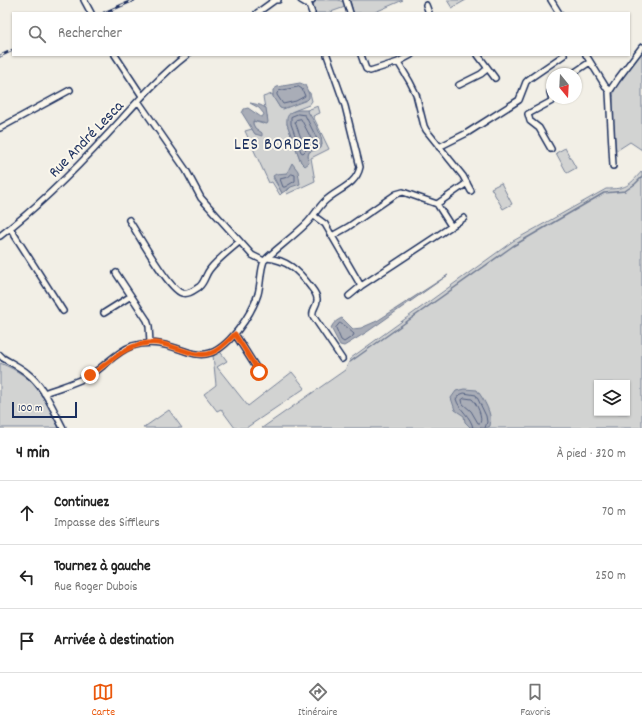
<!DOCTYPE html>
<html lang="fr">
<head>
<meta charset="utf-8">
<style>
  :root { --surface:#fff; --page:#f6f6f6; --text:#222; --muted:#767676; --line:#e0e0e0; --accent:#ea580c }
  body { margin:0; font-family:Dekko,sans-serif; background:var(--page); color:var(--text) }
  .controls { position:absolute; right:12px; bottom:12px; display:grid; overflow:hidden; border-radius:0px; box-shadow:0 1px 3px #0004 }
  .controls button { width:36px; height:36px; display:grid; place-items:center; padding:0; border:0; border-bottom:1px solid var(--line); background:var(--surface); color:var(--text); font:20px sans-serif }
  .compass { position:absolute; left:546px; top:68px; width:36px; height:36px; border-radius:50%; background:var(--surface); box-shadow:0 1px 3px #0004; rotate:162deg }
  .scale { position:absolute; left:12px; bottom:10px; width:65px; box-sizing:border-box; padding-left:4px; border:2px solid #1b2f5e; border-top:0; font-size:11px; line-height:14px; white-space:nowrap; color:#1b2f5e; -webkit-text-stroke:3px #fbf7ec; paint-order:stroke }
  .stop { position:absolute; width:12px; height:12px; margin:-9px; border:3px solid #ea580c; border-radius:50%; background:#fff }
  .stop.end { background:#ea580c; border-color:#fff; box-shadow:0 1px 4px #0008 }
  .list { margin:0; padding:0; list-style:none }
  h2 { display:flex; justify-content:space-between; align-items:center; height:52px; margin:0; padding:0 16px; font-size:17px }
  h2 small { font-size:13px; font-weight:400; color:var(--muted) }
  .list li { display:grid; grid-template-columns:26px 1fr auto; gap:12px; align-items:center; box-sizing:border-box; height:64px; padding:0 16px; border-top:1px solid var(--line) }
  .list b { display:block; font-size:15px; white-space:nowrap }
  .list p { margin:0; font-size:13px; white-space:nowrap; color:var(--muted) }
  .list em { font-size:13px; font-style:normal; color:var(--muted) }
  .icon { flex:none; width:22px; height:22px; fill:none; stroke:currentColor; stroke-width:2; stroke-linecap:round; stroke-linejoin:round }
  .map { position:relative; flex:none; width:642px; height:428px; overflow:hidden }
  .search { position:absolute; background:var(--surface); box-shadow:0 1px 3px #0004; left:12px; right:12px; top:12px; height:44px; display:flex; align-items:center; gap:10px; box-sizing:border-box; padding:0 14px; border-radius:0px; color:var(--muted); font-size:15px }
  .sheet { height:244px; background:var(--surface) }
  nav { display:flex; justify-content:space-around; align-items:center; box-sizing:border-box; height:56px; border-top:1px solid var(--line); background:var(--surface); font-size:11px; color:var(--muted) }
  nav a { display:grid; justify-items:center; gap:2px }
  nav .on { color:var(--accent) }
  .map>svg:first-child { display:block }
  .green { fill:#d2d3d2; stroke:#768198; fill-rule:evenodd }
  .water { fill:#a9adb7; stroke:#707b93 }
  .lines { fill:none; stroke-linecap:round; stroke-linejoin:round }
  .shore { stroke:#546182; stroke-width:1 }
  .stream { stroke:#707b93; stroke-width:1.5 }
  .minor-casing { stroke:#1b2f5e; stroke-width:8 }
  .minor { stroke:#fbf7ec; stroke-width:5 }
  .rail-casing { stroke:#1b2f5e; stroke-width:3 }
  .rail { stroke:#fbf7ec; stroke-width:1.5; stroke-dasharray:4.5; stroke-linecap:butt }
  .route { stroke:#ea580c; stroke-width:5 }
  .labels { text-anchor:middle; stroke-width:4; stroke-linejoin:round; paint-order:stroke }
  .street-label { font-size:16px; fill:#1b2f5e; stroke:#fbf7ec }
  .neighbourhood-label { font-size:17px; letter-spacing:1px; fill:#1b2f5e; stroke:#fbf7ec }
</style>
</head>
<body>
<div class="map">
<svg width="642" height="428" viewBox="0 0 642 428">
  <rect width="100%" height="100%" fill="#f2efe6"/>
  <filter id="ink" filterUnits="userSpaceOnUse"><feTurbulence type="fractalNoise" baseFrequency=".025" numOctaves="2"/><feDisplacementMap in="SourceGraphic" scale="8" xChannelSelector="R" yChannelSelector="G"/><feConvolveMatrix kernelMatrix="1 2 1 2 8 2 1 2 1" color-interpolation-filters="sRGB"/></filter>
  <g filter="url(#ink)">
    <path class="green" d="M317 0H338L344 2 345 7 328 13H315L313 8 314 2Z
      M350 0H403L373 13H353Z
      M447 0H466L452 8Z
      M642 51V150L630 142 616 151C615 137 610 100 615 89 620 75 633 63 642 51Z
      M307 91 310 93 312 101 309 105 291 112 287 124 301 162 309 160 308 156 309 152 322 145 321 138 307 110 318 106 320 113 313 116 329 149 311 158 315 181 287 194 286 192 291 187 290 169 287 173 273 178 282 193 280 195 272 182 269 183 245 131 252 129 255 134 262 133C257 130 252 128 253 121L263 124 267 119 263 97 272 94 280 108 309 94Z
      M565 148 576 168 567 173 556 153Z
      M642 171V428H262L345 370 351 358 513 241 606 189C626 189 629 186 642 171ZM597 383H627V413H597Z
      M501 183 512 204 503 209 491 188Z
      M219 350 227 361 217 367 248 406 292 372 305 388 246 428H235L221 409 217 411 204 394 216 385 213 355Z
      M0 363C37 378 42 395 59 428H0Z
      M169 410 182 428H143Z"/>
    <path class="water" d="M300 83 305 85 309 94V98L307 100 283 109 280 108 273 97V90L277 87Z
      M250 103 260 105 266 108 268 122 267 124 253 121V124L255 128 262 133V136L255 134 242 113 244 109 248 108 261 117 263 116 264 114 259 108Z
      M297 110H307C313 120 325 137 321 148L309 152 308 156 309 163 305 166 301 162 287 124C286 115 289 113 297 110Z
      M292 163 298 171 300 184 291 187 282 193 273 176 276 174 287 173Z
      M448 275 367 332 344 346 340 345 331 328C333 323 337 320 342 318L353 329 361 328 377 321Z
      M464 389 477 390C484 400 493 414 490 426L486 428 470 427 465 422 464 416 455 410 451 398 456 391Z"/>
    <g class="lines">
      <path class="shore" d="M299 87 302 89 305 96 296 101 283 104 277 95V93L279 91Z
        M298 114 305 115 317 139V145L307 149 303 153 301 152 291 124V117Z
        M301 119 312 140 311 142 305 144 303 143 295 122 296 120Z
        M292 174 295 175V181L285 187H283L280 179 288 177Z
        M340 323C341 323 352 332 354 334L353 336 344 342 341 340 336 328Z
        M465 398 472 399C477 404 483 417 480 423H478L471 411 463 404 462 400Z
        M473 428C471 416 459 410 456 399L459 395 464 393 476 395 486 416 487 422 485 428"/>
      <path class="stream" d="M350 362 513 246 604 193 625 191 635 184 642 177"/>
      <g class="minor-casing">
        <path id="minor" d="M84 0 91 13
          M301 0 306 3 312 0
          M346 0 350 13
          M551 0 559 13
          M308 2 312 13
          M426 5 429 13
          M257 13 275 0H278
          M115 55 142 96
          M361 55 366 69 370 71 398 62 411 55
          M478 55 495 78
          M586 55 609 92 613 166
          M398 62 410 82 416 94 424 126 426 130 463 176 471 191
          M572 74 590 62
          M459 85 481 74 487 69
          M609 92 617 80 642 47
          M138 101 186 170 201 198 252 255 264 261 267 258C287 260 298 270 310 286 313 290 317 294 317 299 318 306 311 309 313 316L342 359
          M0 128 70 90
          M439 147 467 133 519 100 526 82 529 79 564 55
          M551 149 539 128 530 121 528 114 552 101 550 92 552 87
          M437 204 451 226
          M314 216 325 224 361 286
          M129 220C137 233 170 291 182 293 189 295 194 290 199 287 205 282 205 275 210 269 217 260 230 250 239 242
          M10 228 63 311
          M0 236C39 206 74 171 107 135 132 108 157 78 187 55
          M332 236 348 227 396 194 403 192 437 204 467 183
          M267 258C280 246 294 236 307 223 313 217 318 208 324 202 337 189 356 186 360 167L345 106 327 55
          M116 273 147 320 149 326 150 343
          M349 296 361 286 464 218
          M104 313 131 296
          M235 334 259 372
          M0 355 3 358C11 363 20 367 27 373 44 386 53 409 63 428
          M44 393C60 387 77 383 92 374 105 366 117 351 132 346 153 340 168 345 188 352 194 354 200 355 206 354 228 351 252 313 258 294 261 283 260 271 264 261"/>
      </g>
      <use href="#minor" class="minor"/>
      <g class="rail-casing">
        <path id="rail" d="M104 13 134 0
          M0 56 13 50"/>
      </g>
      <use href="#rail" class="rail"/>
    </g>
  </g>
  <g class="lines" filter="url(#ink)">
    <path class="route" d="M90 375C111 362 122 346 148 343 169 340 192 360 211 353 220 350 228 341 235 334L259 372"/>
  </g>
  <g class="labels">
    <g class="street-label">
      <text transform="translate(85 138) rotate(-46)" y="6">Rue André Lesca</text>
    </g>
    <g class="neighbourhood-label">
      <text x="277" y="149">LES BORDES</text>
    </g>
  </g>
</svg>
<div class="controls">
<button><svg class="icon" aria-label="layers" viewBox="0 0 24 24"><path d="M12 4l9 5-9 5-9-5zM3 14l9 5 9-5"/></svg></button>
</div>
<svg class="compass" viewBox="-18 -18 36 36"><path d="M0-13l5 13h-10z" fill="#e53935"/><path d="M0 13l5-13h-10z" fill="#767676"/></svg>
<div class="scale">100 m</div>
<div class="stop" style="left:259px;top:372px"></div>
<div class="stop end" style="left:90px;top:375px"></div>
<div class="search"><svg class="icon" aria-label="search" viewBox="0 0 24 24"><circle cx="10" cy="10" r="6"/><path d="M15 15l6 6"/></svg>Rechercher</div>
</div>
<section class="sheet">
<h2>4 min<small>À pied · 320 m</small></h2>
<ul class="list">
<li><svg class="icon" aria-label="ahead" viewBox="0 0 24 24"><path d="M12 20V5M6 11l6-6 6 6"/></svg><div><b>Continuez</b><p>Impasse des Siffleurs</p></div><em>70 m</em></li>
<li><svg class="icon" aria-label="left" viewBox="0 0 24 24"><path d="M17 20v-9H6M10 6l-5 5 5 5"/></svg><div><b>Tournez à gauche</b><p>Rue Roger Dubois</p></div><em>250 m</em></li>
<li><svg class="icon" aria-label="arrive" viewBox="0 0 24 24"><path d="M6 21V4h12l-3 4 3 4H6"/></svg><div><b>Arrivée à destination</b></div></li>
</ul>
</section>
<nav>
<a class="on"><svg class="icon" aria-label="map" viewBox="0 0 24 24"><path d="M3 6l6-2 6 2 6-2v14l-6 2-6-2-6 2zM9 4v14M15 6v14"/></svg>Carte</a>
<a><svg class="icon" aria-label="directions" viewBox="0 0 24 24"><path d="M12 3l9 9-9 9-9-9zM9 14v-3h6M13 9l2 2-2 2"/></svg>Itinéraire</a>
<a><svg class="icon" aria-label="saved" viewBox="0 0 24 24"><path d="M7 4h10v16l-5-4-5 4z"/></svg>Favoris</a>
</nav>
</body>
</html>
